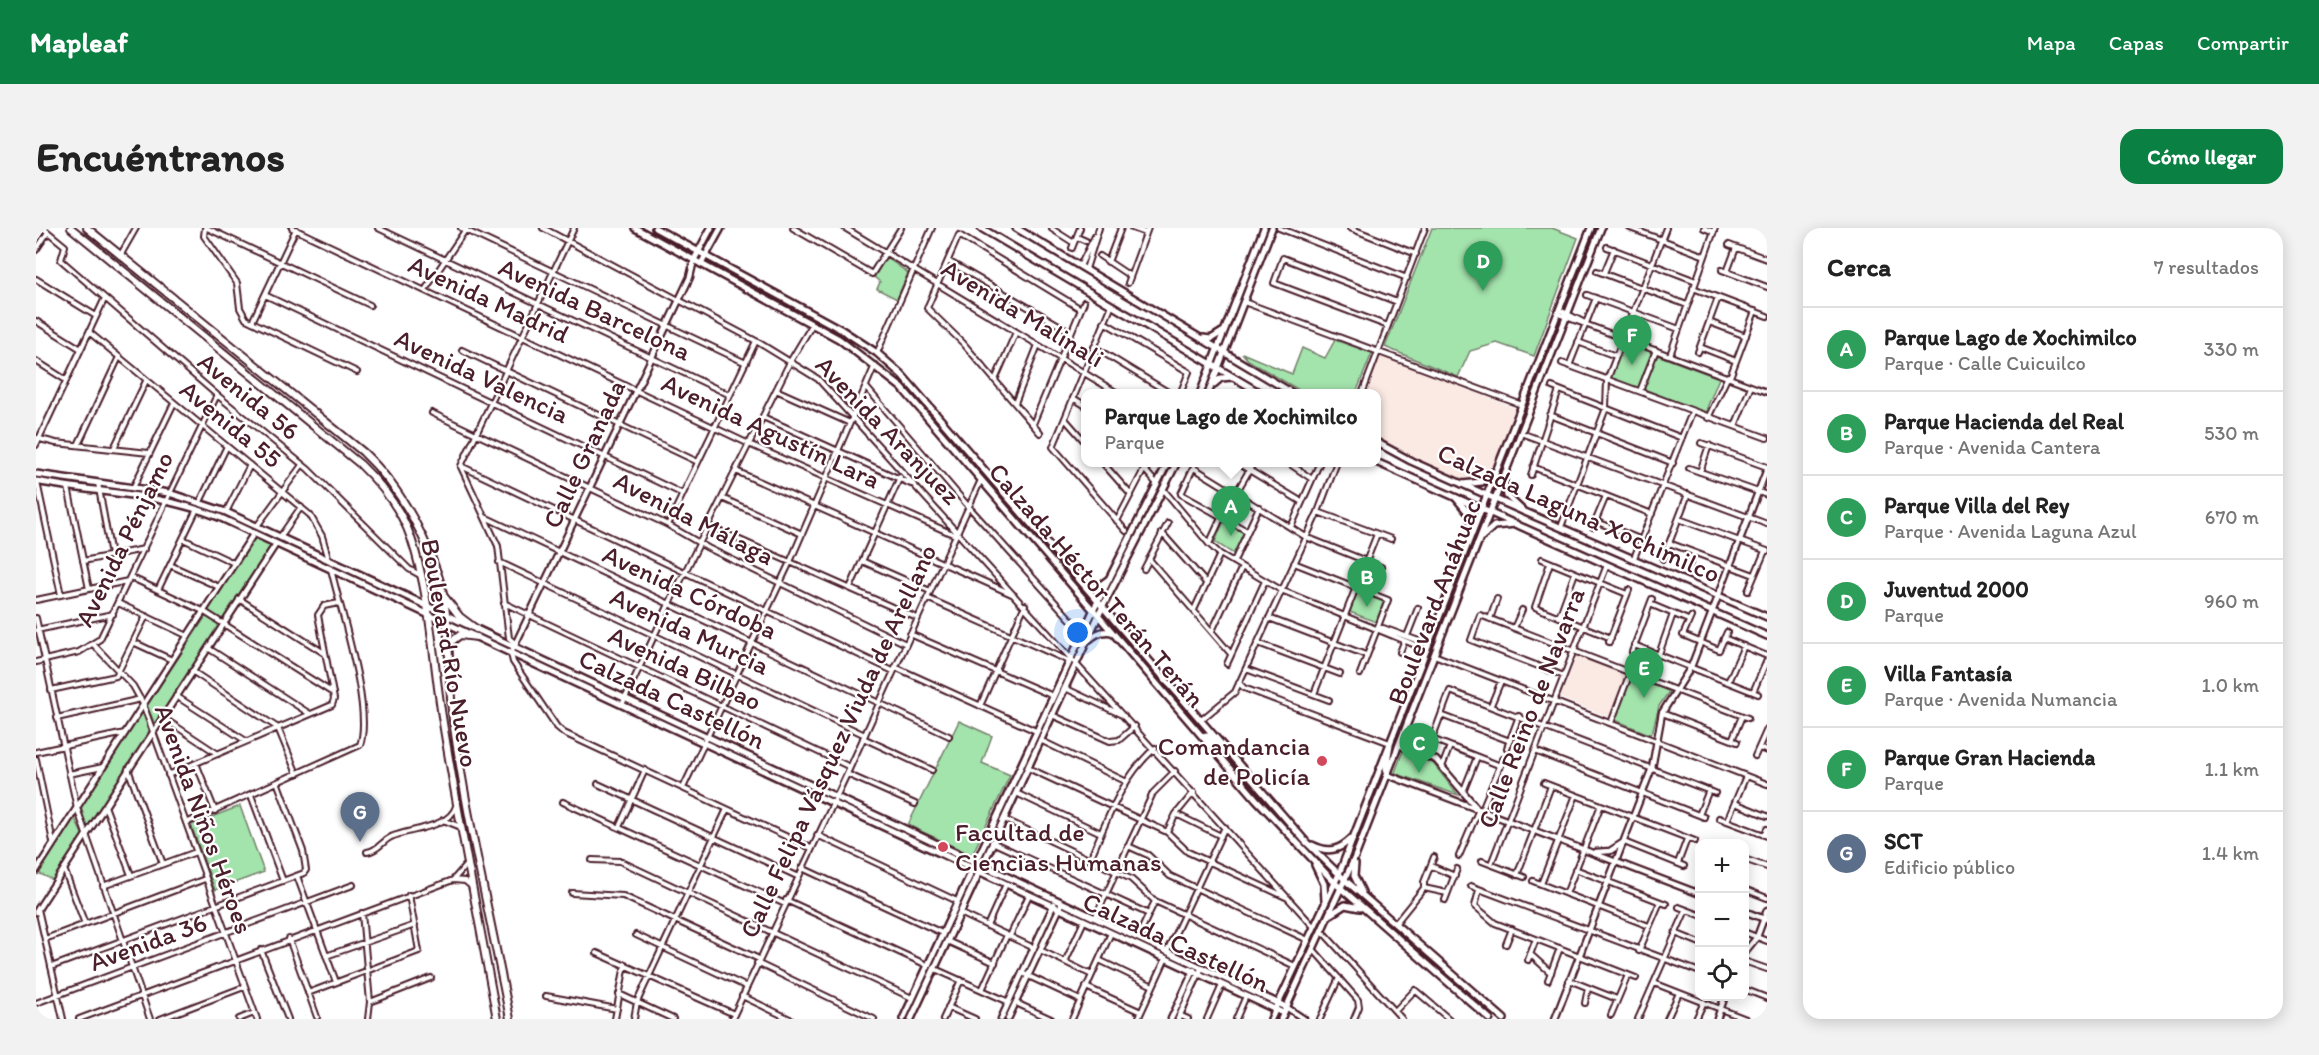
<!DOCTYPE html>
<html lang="es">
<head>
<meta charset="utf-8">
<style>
  :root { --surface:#fff; --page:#f2f2f2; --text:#222; --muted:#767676; --line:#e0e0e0; --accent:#0b8043 }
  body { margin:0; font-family:Itim,sans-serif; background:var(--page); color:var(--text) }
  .controls { position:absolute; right:18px; bottom:18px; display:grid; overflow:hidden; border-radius:12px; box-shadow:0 3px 15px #0003 }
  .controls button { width:54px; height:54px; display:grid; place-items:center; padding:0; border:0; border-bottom:2px solid var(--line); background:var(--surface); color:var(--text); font:30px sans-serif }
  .you { position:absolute; left:1042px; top:405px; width:21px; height:21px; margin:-15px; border:4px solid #fff; border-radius:50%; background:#1a73e8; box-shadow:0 0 0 9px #1a73e833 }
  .badge { display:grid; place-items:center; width:39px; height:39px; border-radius:50%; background:var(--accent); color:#fff; font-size:20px; font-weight:700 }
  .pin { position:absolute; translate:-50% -50px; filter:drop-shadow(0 2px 3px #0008) }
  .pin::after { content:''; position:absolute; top:32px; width:21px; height:18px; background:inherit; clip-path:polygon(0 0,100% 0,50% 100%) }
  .popup { position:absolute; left:1045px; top:161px; width:300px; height:78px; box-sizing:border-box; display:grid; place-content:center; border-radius:12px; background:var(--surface); filter:drop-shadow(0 2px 4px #0005); font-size:20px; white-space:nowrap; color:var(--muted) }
  .popup b { font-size:22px; color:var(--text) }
  .popup::after { content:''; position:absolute; left:50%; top:100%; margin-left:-12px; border:12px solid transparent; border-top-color:var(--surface) }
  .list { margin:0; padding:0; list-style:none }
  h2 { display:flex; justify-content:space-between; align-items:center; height:78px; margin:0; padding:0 24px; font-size:26px }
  h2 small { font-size:20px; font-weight:400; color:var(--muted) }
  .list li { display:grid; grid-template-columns:39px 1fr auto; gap:18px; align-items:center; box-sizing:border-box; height:84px; padding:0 24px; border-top:2px solid var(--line) }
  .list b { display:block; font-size:22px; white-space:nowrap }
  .list p { margin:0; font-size:20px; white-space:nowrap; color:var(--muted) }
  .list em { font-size:20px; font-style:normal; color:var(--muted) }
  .icon { flex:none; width:33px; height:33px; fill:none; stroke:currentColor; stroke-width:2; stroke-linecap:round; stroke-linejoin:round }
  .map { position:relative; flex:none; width:1731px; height:791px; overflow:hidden; border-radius:18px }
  header { display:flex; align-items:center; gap:36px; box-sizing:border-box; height:84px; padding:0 30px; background:var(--accent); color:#fff }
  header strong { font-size:28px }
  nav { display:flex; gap:33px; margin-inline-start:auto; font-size:21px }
  .intro { display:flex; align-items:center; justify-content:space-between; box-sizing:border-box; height:144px; padding:0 36px }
  h1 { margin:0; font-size:42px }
  .button { padding:15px 27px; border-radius:18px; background:var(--accent); color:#fff; font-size:21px; font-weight:700 }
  main { display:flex; gap:36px; padding:0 36px }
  aside { flex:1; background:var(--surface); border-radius:18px; box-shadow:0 3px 15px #0003 }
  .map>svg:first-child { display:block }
  .built { fill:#faeae3 }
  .green { fill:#a3e3ac; stroke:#76816c; stroke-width:1.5 }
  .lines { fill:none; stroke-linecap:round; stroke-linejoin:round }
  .minor-casing { stroke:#4a1f2b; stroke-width:8 }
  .tertiary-casing { stroke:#4a1f2b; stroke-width:9 }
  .secondary-casing { stroke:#4a1f2b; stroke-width:10 }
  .primary-casing { stroke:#4a1f2b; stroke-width:10 }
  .trunk-casing { stroke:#4a1f2b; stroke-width:10 }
  .minor { stroke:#fff; stroke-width:4 }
  .tertiary { stroke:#fff; stroke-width:4.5 }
  .secondary { stroke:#fff; stroke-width:5 }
  .primary { stroke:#fff; stroke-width:5 }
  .trunk { stroke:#fff; stroke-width:6 }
  .poi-dot { fill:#d1495b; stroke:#fff; stroke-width:2 }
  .labels { text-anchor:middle; stroke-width:4.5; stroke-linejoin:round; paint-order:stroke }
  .street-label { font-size:26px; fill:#4a1f2b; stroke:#fff }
  .poi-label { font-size:26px; fill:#4a1f2b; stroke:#fff; text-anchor:end }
</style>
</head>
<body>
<header>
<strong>Mapleaf</strong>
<nav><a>Mapa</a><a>Capas</a><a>Compartir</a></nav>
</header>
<div class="intro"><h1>Encuéntranos</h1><a class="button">Cómo llegar</a></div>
<main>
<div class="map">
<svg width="1731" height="791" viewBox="0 0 1731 791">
  <rect width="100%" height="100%" fill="#fff"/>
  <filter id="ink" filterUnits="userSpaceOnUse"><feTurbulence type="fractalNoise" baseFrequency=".0167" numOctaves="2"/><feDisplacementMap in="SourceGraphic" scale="12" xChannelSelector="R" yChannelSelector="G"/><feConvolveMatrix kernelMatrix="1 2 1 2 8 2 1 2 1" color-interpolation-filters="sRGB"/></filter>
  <g filter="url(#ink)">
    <path class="built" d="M1344 127 1479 180 1456 242 1444 252H1429L1367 225 1341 209 1340 166H1330Z
      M1541 427 1590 446 1573 489 1524 470Z"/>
    <path class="green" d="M1396 0H1516L1542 10 1498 128 1461 115 1434 123 1422 149 1349 119Z
      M850 29 872 45 861 71 841 61 844 54 838 49Z
      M1588 111 1618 123 1603 161 1573 151Z
      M1299 112 1336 125 1320 165H1268L1212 132 1206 125 1256 146 1266 120 1289 130Z
      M1621 127 1683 150 1669 185 1608 161Z
      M1189 290 1211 303 1199 327 1179 314Z
      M218 309 235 317 186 392 171 382Z
      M1321 362 1348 373 1340 394 1314 384Z
      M170 388 187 395 119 497 111 477Z
      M1596 448 1634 462 1623 478 1616 505 1613 506 1579 492Z
      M106 484 116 503 51 601 45 579Z
      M923 493 956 508 946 535 974 547 936 627 872 597Z
      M1367 523 1397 535 1422 567 1361 546 1359 544Z
      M204 578 228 644 179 662 155 597Z
      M38 589 47 608 17 652 0 644Z"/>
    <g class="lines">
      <g class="minor-casing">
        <path id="minor" d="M7 0 29 18 25 32 181 167 272 241 373 341 384 347
          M169 0 168 8 201 55 204 80 210 91 321 144
          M171 0 334 77
          M256 0 713 216 919 307
          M342 0 694 167
          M425 0 710 135
          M507 0 720 113 782 151 1278 699
          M757 0 836 46 865 0
          M809 0 1083 166
          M1096 0 1110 5
          M1243 0 1371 50
          M1314 0 1380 26
          M1594 0 1669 28
          M1668 0 1678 4
          M1727 0 1731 2
          M1016 1 1038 15
          M1041 9 1050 13
          M1693 17 1731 31
          M1571 19 1660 53
          M1036 20 1044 0
          M0 22 12 4
          M84 28 100 0
          M1064 28 1094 48
          M912 33 1035 104
          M1072 34 1085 0
          M1044 38 1059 8
          M1050 41 1063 0
          M1686 42 1731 59
          M1561 43 1651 77
          M1691 44 1700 20
          M1568 45 1578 21
          M0 51 60 88
          M1092 55 1112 0
          M1657 60 1731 88
          M389 62 430 1
          M229 67 647 266
          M1551 67 1643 101
          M1208 74 1486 177
          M1076 77 1017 219 1090 303
          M1524 82 1549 95
          M1522 86 1731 164
          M0 93 45 121
          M216 94 260 1
          M1068 94 1153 144 1144 166
          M1673 94 1710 108
          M1352 98 1238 55 1247 30 1361 74
          M53 104 274 287 286 308 293 332
          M1542 114 1580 128
          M1058 119 1135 166
          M1664 119 1700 133
          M426 122 662 234
          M1662 124 1682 70
          M841 125 896 0
          M1634 127 1679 0
          M0 133 30 152
          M1526 135 1731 210
          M1533 138 1560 70
          M1694 149 1719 83
          M959 152 980 104
          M830 159 932 278 1047 405
          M1516 159 1646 210
          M740 162 814 195
          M1604 163 1620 122
          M1326 166 1389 0
          M1037 170 1050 178
          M979 175 1002 117
          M396 185 632 297 672 320 870 416
          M1514 187 1637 235
          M727 189 875 256
          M1672 190 1692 148
          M1029 191 1050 215
          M997 196 1048 74
          M1699 198 1715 158
          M1004 205 927 115 891 80 923 7 1045 81
          M1485 205 1731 296
          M0 210 20 215 113 225
          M1665 215 1731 239
          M0 217 68 72
          M42 217 83 129
          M78 220 110 153
          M1066 234 1095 267
          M1102 234 1121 256
          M1160 234 1145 266 1211 303
          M1200 234 1266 274
          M1251 234 1276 251
          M425 238 857 443
          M425 238 538 0
          M425 239 462 318 473 410 480 416
          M1497 239 1616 286
          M1158 240 1270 309 1345 339
          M1653 240 1731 267
          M700 243 978 367
          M1664 244 1673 217
          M1495 247 1523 162
          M1 254 25 367
          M62 255 75 327
          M98 258 138 175
          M32 259 53 361
          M1127 261 1173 316 1184 326 1245 362 1389 421
          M1200 265 1218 234
          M686 270 766 306
          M164 274 191 218
          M190 284 214 237
          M1282 284 1355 311
          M449 289 913 508
          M1643 291 1731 323
          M1081 293 1112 234
          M1559 293 1606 312
          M632 297 720 113
          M221 298 266 237
          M672 298 881 390
          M1255 299 1284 234
          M1525 299 1570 180 1571 152 1630 0
          M1557 299 1570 268
          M1126 305 1171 356
          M244 309 265 279
          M147 311 198 335
          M1633 315 1718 347
          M1173 316 1186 288
          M1598 330 1656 184
          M1113 331 1195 426
          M1506 331 1591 366
          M1627 331 1652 266
          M47 333 108 321
          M826 333 894 363
          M1198 333 1223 279
          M463 334 829 507
          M1258 335 1352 372 1324 446
          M1514 335 1499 379 1575 410
          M134 337 183 359
          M1652 340 1658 325
          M1108 341 1132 295
          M94 349 167 383 297 465
          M814 360 864 249
          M122 362 161 281
          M1712 363 1729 323
          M891 370 1033 433
          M203 371 288 425
          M0 372 92 353
          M82 375 152 408
          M468 375 814 539
          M1614 376 1652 392
          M1158 382 1184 326
          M1523 389 1539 345
          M1655 389 1647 407 1683 422 1691 404
          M0 390 41 580 114 791
          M1233 390 1330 427
          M1454 391 1461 371
          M1342 400H1347L1391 416
          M1478 400 1486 382
          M1 402 77 386
          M1176 403 1206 339
          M874 406 1017 468
          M1371 408 1382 380
          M1688 410 1731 428
          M97 414 136 432
          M1573 414 1593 362
          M1222 415 1304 446
          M58 417 97 458 107 476 221 791
          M1598 417 1722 466
          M172 420 274 486
          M1364 424 1368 414
          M1596 424 1616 371
          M475 426 477 434 521 499 528 505 775 620
          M1623 426 1637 386
          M1398 427 1731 556
          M0 434 43 424 64 411 181 167
          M1191 436 1229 353
          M859 439 1000 503
          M1210 441 1293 472
          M156 443 242 500 261 546
          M1528 448 1435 412 1444 387 1712 490
          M1692 454 1708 418
          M1203 455 1208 460 1354 515
          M1029 460 1088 488
          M15 462 80 448 110 388
          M1717 464 1731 432
          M1278 466 1341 306
          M140 468 210 513
          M586 477 633 376 755 132 776 97
          M1455 477 1465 453
          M944 478 989 377
          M1626 485 1701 514
          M1016 487 1074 513 1083 512 1099 498
          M1405 487 1474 513
          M126 489 182 526
          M21 490 105 471
          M1165 492 1199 464 1282 284 1301 234
          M1575 495 1594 445
          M1383 506 1465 538
          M827 510 896 542
          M1396 511 1414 463 1679 565
          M1004 512 1089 553
          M1696 512 1706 488
          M1471 520 1483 488
          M1723 520 1731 523
          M1499 523 1668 589
          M0 524 89 505
          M1719 528 1731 501
          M0 531 17 614
          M160 535 179 583
          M1406 539 1414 518
          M992 540 1131 604 1152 624 1252 670
          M92 541 127 636
          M33 546 67 539
          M811 546 879 576
          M132 547 296 477 298 471 282 387 288 378 303 375
          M1508 555 1659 613
          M562 556 761 648
          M647 560 754 334 839 137
          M1427 564 1441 529
          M980 565 1065 605
          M215 567 247 653
          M527 574 749 676
          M1699 575 1731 588
          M69 578 95 647
          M1446 581 1467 531
          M1140 586 1185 608
          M1663 587 1673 562
          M1683 590 1731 608
          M968 591 1095 651 1119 673 1259 738
          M407 592 425 599
          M1691 593 1710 548
          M150 595 324 517C337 481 304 381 295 341
          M583 599 609 542
          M1131 604 1140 586 1158 564
          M781 607 921 673
          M1728 607 1731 601
          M956 614 1113 686
          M1588 614 1648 638
          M1092 618 1112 627 1134 648 1272 712
          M331 624C343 622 345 614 355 609 373 601 414 600 420 578
          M1423 628 1443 581
          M1054 631C1072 591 1085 550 1119 520
          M1708 631 1731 639
          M556 632 584 633 876 770
          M1446 633 1488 649
          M1642 635 1651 611
          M1455 636 1571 337
          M1395 638 1419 648
          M766 640 906 705
          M28 641 49 696
          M1539 641 1630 676
          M1481 647 1515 558
          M261 648 300 754
          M417 652 429 653 435 658
          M1497 653 1613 698
          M1505 656 1540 567
          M67 658 160 624
          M1435 658 1664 744
          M1388 660 1411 665
          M1708 661 1731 670
          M1443 662 1439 678 1459 695 1600 750
          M536 665 587 668 723 731
          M1530 666 1565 577
          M750 672 891 737
          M1409 672 1421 641
          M1643 679 1664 687
          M2 681 27 791
          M326 685 334 774 332 791
          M924 685 998 720
          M1059 690 1117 565 1139 543
          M1359 696 1388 660V654L1398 629
          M951 698 970 656
          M1286 703 1366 791
          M1708 704 1731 713
          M1639 705 1664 715
          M600 707 711 759
          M974 708 993 667
          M1102 709 1119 673
          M9 711 169 651
          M253 711 281 789
          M911 713 959 735
          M1470 716 1476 701
          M1277 721 1322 772 1323 779 1318 791
          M225 722 252 791
          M1004 722 1056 747
          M1131 723 1189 599
          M1603 723 1624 674
          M561 725 698 786
          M1494 726 1515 745
          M290 728 379 697
          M1063 732 1117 758
          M1492 732 1500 711
          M1708 733 1731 741
          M1029 734 1048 693
          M721 735 838 791
          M15 739 268 645 270 642 267 623 242 556
          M899 741 973 774
          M986 745 1044 772
          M1512 752 1524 720
          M1533 752 1581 771
          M1618 755 1710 791
          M1050 759 1105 784
          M1708 761 1731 770
          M946 762 971 707
          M272 765 383 723 373 667
          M583 766 637 791
          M510 768 581 781
          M706 768 754 791
          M334 774 395 750
          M0 775 317 657
          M980 775 1015 791
          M1549 775 1552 760
          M912 779 939 791
          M1359 783 1379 762 1413 791
          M1143 787 1152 791
          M1575 787 1592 747
          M43 791 417 652 431 636
          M124 791 208 759
          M203 791 218 785
          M579 791 589 736
          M598 791 601 774 691 581
          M696 791 811 546 945 252
          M907 791 925 752
          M1036 791 1075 705
          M1102 791 1130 730
          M1171 791 1186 757
          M1200 791 1210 768
          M1284 791 1303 750
          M1602 791 1650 682
          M1631 791 1643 765
          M1660 791 1668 774"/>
      </g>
      <g class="tertiary-casing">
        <path id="tertiary" d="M477 421 654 49 658 32
          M1363 517 1400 532 1440 579
          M1352 547 1664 666
          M1560 624 1574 623 1588 614
          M0 643 218 305
          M1708 683 1731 692
          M0 684 240 316
          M1708 725 1721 709 1731 682
          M1250 779 1268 791
          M965 791 1018 676
          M972 791 1026 675
          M1135 791 1158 742
          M1142 791 1166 739
          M1519 791 1616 540 1626 485 1655 439 1731 241
          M1681 791 1689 768"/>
      </g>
      <g class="secondary-casing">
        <path id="secondary" d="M945 0 1226 166
          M980 0 1258 166
          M658 32 675 0
          M665 36 685 0
          M1167 110 1175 111 1186 104
          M1178 156 1185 150 1196 149
          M1164 166 1228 0
          M1172 166 1236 0
          M1340 214 1375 233 1466 274 1731 389
          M1340 234 1731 408
          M0 246 133 265 190 284 1250 779
          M0 253C66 266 119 264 183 289L1247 785
          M867 791 1058 381 1132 234
          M875 791 1067 378 1141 234"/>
      </g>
      <g class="primary-casing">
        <path id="primary" d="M599 0 803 111 866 160 1220 571 1299 655 1454 791
          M619 0 806 102 841 125 866 147 1270 614 1309 652 1468 791
          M1468 253 1471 268 1487 283
          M1426 256 1446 254 1457 244
          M1420 270 1434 287 1435 303
          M1446 309 1458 298 1480 296
          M1048 356 1062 359 1073 351
          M1049 415C1058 407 1064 402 1076 404
          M1166 508 1171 507 1183 520
          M1352 547 1350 540 1354 516
          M1276 617C1292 625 1303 623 1316 610
          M1319 636 1318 648 1326 664
          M1279 637 1288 656 1289 673
          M1295 686 1309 677 1324 680
          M1235 791 1303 646 1555 0
          M1245 791 1319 629 1565 0"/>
      </g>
      <g class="trunk-casing">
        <path id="trunk" d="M35 0 324 236C346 257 365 281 375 310 395 369 397 434 407 495 423 594 443 692 461 791
          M51 0 327 224C362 257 386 301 402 347 416 388 411 447 417 492 431 592 455 692 474 791
          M407 367 424 389 440 401
          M412 422 415 414 424 407 441 409"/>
      </g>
      <use href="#minor" class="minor"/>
      <use href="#tertiary" class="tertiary"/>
      <use href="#secondary" class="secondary"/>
      <use href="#primary" class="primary"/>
      <use href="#trunk" class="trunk"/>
    </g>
  </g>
  <g class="poi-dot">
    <circle cx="1286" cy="533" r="6"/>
    <circle cx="907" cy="619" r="6"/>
  </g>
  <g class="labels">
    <g class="street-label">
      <text transform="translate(453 71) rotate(25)" y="9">Avenida Madrid</text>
      <text transform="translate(559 81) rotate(25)" y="9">Avenida Barcelona</text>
      <text transform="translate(987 85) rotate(31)" y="9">Avenida Malinali</text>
      <text transform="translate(446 148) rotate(25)" y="9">Avenida Valencia</text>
      <text transform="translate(213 168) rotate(39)" y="9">Avenida 56</text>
      <text transform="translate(195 196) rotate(39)" y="9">Avenida 55</text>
      <text transform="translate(852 202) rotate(46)" y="9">Avenida Aranjuez</text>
      <text transform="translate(735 203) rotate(25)" y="9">Avenida Agustín Lara</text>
      <text transform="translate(548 226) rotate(-65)" y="9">Calle Granada</text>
      <text transform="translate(1543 285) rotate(24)" y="9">Calzada Laguna Xochimilco</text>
      <text transform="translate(658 290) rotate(27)" y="9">Avenida Málaga</text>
      <text transform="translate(88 311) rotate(-64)" y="9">Avenida Pénjamo</text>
      <text transform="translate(1061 357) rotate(49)" y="9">Calzada Héctor Terán Terán</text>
      <text transform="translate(654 364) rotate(25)" y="9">Avenida Córdoba</text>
      <text transform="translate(1398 374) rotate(-69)" y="9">Boulevard Anáhuac</text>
      <text transform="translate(654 403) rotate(25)" y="9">Avenida Murcia</text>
      <text transform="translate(414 425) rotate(80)" y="9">Boulevard Río Nuevo</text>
      <text transform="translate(649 440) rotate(25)" y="9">Avenida Bilbao</text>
      <text transform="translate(636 471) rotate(25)" y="9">Calzada Castellón</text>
      <text transform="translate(1495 480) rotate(-69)" y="9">Calle Reino de Navarra</text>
      <text transform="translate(802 513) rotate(-65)" y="9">Calle Felipa Vásquez Viuda de Arellano</text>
      <text transform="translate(168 591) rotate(70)" y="9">Avenida Niños Héroes</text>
      <text transform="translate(112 714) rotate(-20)" y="9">Avenida 36</text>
      <text transform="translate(1140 714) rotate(25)" y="9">Calzada Castellón</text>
    </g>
    <g class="poi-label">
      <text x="1274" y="527">Comandancia<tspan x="1274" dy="30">de Policía</tspan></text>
      <text x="919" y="613" text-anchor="start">Facultad de<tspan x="919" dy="30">Ciencias Humanas</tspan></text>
    </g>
  </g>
</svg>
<div class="controls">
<button>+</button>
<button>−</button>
<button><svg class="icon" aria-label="locate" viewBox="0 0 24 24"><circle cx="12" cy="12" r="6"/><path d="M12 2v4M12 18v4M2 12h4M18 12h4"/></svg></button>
</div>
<div class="you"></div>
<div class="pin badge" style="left:1195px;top:308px;background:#2e9e5b">A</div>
<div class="popup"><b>Parque Lago de Xochimilco</b>Parque</div>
<div class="pin badge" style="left:1331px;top:379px;background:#2e9e5b">B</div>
<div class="pin badge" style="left:1383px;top:545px;background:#2e9e5b">C</div>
<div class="pin badge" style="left:1447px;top:63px;background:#2e9e5b">D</div>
<div class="pin badge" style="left:1608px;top:470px;background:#2e9e5b">E</div>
<div class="pin badge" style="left:1596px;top:137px;background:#2e9e5b">F</div>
<div class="pin badge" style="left:324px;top:614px;background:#5c6f8a">G</div>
</div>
<aside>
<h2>Cerca<small>7 resultados</small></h2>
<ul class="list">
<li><span class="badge" style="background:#2e9e5b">A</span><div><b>Parque Lago de Xochimilco</b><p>Parque · Calle Cuicuilco</p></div><em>330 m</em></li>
<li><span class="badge" style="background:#2e9e5b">B</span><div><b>Parque Hacienda del Real</b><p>Parque · Avenida Cantera</p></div><em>530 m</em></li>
<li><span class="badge" style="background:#2e9e5b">C</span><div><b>Parque Villa del Rey</b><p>Parque · Avenida Laguna Azul</p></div><em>670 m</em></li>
<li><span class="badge" style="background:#2e9e5b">D</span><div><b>Juventud 2000</b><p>Parque</p></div><em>960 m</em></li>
<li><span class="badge" style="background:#2e9e5b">E</span><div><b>Villa Fantasía</b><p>Parque · Avenida Numancia</p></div><em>1.0 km</em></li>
<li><span class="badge" style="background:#2e9e5b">F</span><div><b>Parque Gran Hacienda</b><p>Parque</p></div><em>1.1 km</em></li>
<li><span class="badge" style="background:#5c6f8a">G</span><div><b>SCT</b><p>Edificio público</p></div><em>1.4 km</em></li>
</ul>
</aside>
</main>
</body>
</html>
